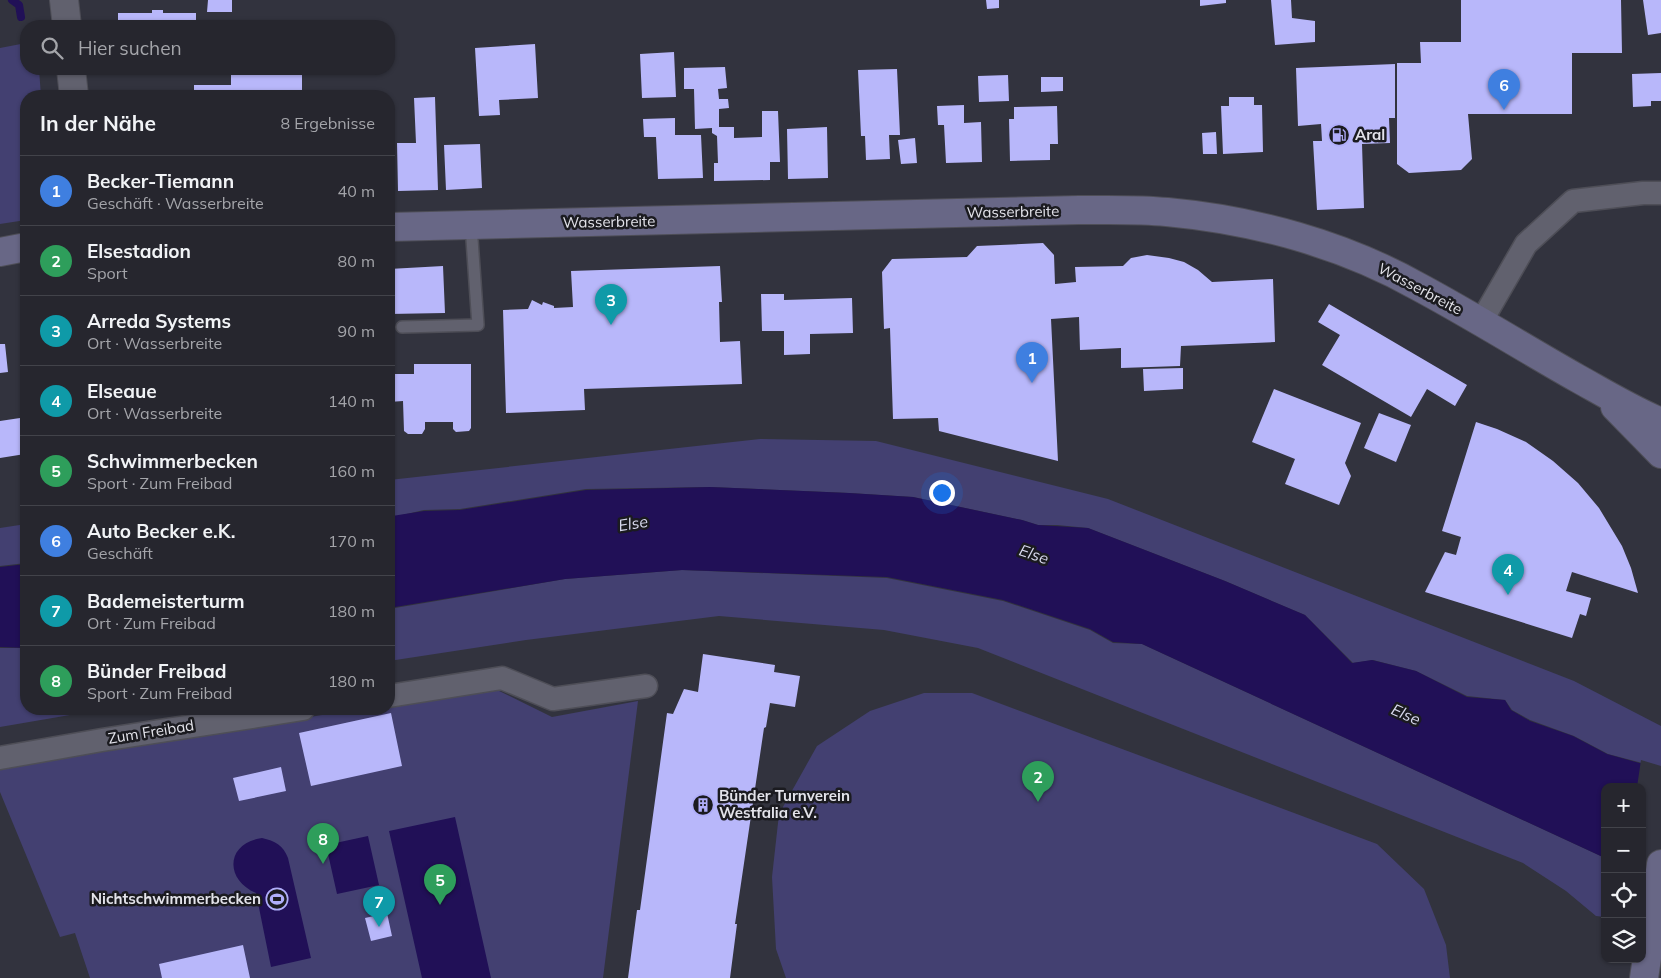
<!DOCTYPE html>
<html lang="de">
<head>
<meta charset="utf-8">
<style>
  :root { --surface:#26262e; --page:#2e2e36; --text:#f1f3f6; --muted:#a4a5aa; --line:#42434a; --accent:#95b2f1 }
  body { margin:0; font-family:Mulish,sans-serif; background:var(--page); color:var(--text) }
  .controls { position:absolute; right:15px; bottom:15px; display:grid; overflow:hidden; border-radius:10px; box-shadow:0 1px 4px #0004 }
  .controls button { width:45px; height:45px; display:grid; place-items:center; padding:0; border:0; border-bottom:1px solid var(--line); background:var(--surface); color:var(--text); font:25px sans-serif }
  .you { position:absolute; left:941px; top:492px; width:18px; height:18px; margin:-12px; border:4px solid #fff; border-radius:50%; background:#1a73e8; box-shadow:0 0 0 8px #1a73e833 }
  .badge { display:grid; place-items:center; width:32px; height:32px; border-radius:50%; background:var(--accent); color:#fff; font-size:16px; font-weight:700 }
  .pin { position:absolute; translate:-50% -41px; filter:drop-shadow(0 1px 2px #0008) }
  .pin::after { content:''; position:absolute; top:26px; width:18px; height:15px; background:inherit; clip-path:polygon(0 0,100% 0,50% 100%) }
  .list { margin:0; padding:0; list-style:none }
  h2 { display:flex; justify-content:space-between; align-items:center; height:65px; margin:0; padding:0 20px; font-size:21px }
  h2 small { font-size:16px; font-weight:400; color:var(--muted) }
  .list li { display:grid; grid-template-columns:32px 1fr auto; gap:15px; align-items:center; box-sizing:border-box; height:70px; padding:0 20px; border-top:1px solid var(--line) }
  .list b { display:block; font-size:19px; white-space:nowrap }
  .list p { margin:0; font-size:16px; white-space:nowrap; color:var(--muted) }
  .list em { font-size:16px; font-style:normal; color:var(--muted) }
  .icon { flex:none; width:28px; height:28px; fill:none; stroke:currentColor; stroke-width:2; stroke-linecap:round; stroke-linejoin:round }
  .map { position:relative; flex:none; width:1661px; height:978px; overflow:hidden }
  .search { position:absolute; background:var(--surface); box-shadow:0 1px 4px #0004; left:20px; top:20px; width:375px; height:55px; display:flex; align-items:center; gap:12px; box-sizing:border-box; padding:0 18px; border-radius:20px; color:var(--muted); font-size:19px }
  .panel { position:absolute; background:var(--surface); box-shadow:0 1px 4px #0004; left:20px; top:90px; width:375px; height:625px; border-radius:20px }
  .map>svg:first-child { display:block }
  .green { fill:#434071 }
  .water { fill:#211057 }
  .pier { fill:#32333e }
  .lines { fill:none; stroke-linecap:round; stroke-linejoin:round }
  .stream { stroke:#211057; stroke-width:8 }
  .building { fill:#b8b7fa }
  .service-casing { stroke:#4e4e57; stroke-width:14 }
  .minor-casing { stroke:#4e4e57; stroke-width:25 }
  .tertiary-casing { stroke:#4e4e57; stroke-width:30 }
  .secondary-casing { stroke:#4e4e57; stroke-width:30 }
  .service { stroke:#61616e; stroke-width:11 }
  .minor { stroke:#61616e; stroke-width:22 }
  .tertiary { stroke:#61616e; stroke-width:28 }
  .secondary { stroke:#686786; stroke-width:28 }
  .labels { text-anchor:middle; stroke-width:5; stroke-linejoin:round; paint-order:stroke }
  .poi-label { font-size:15px; font-weight:bold; fill:#e3e3ea; stroke:#1b1b20; text-anchor:start }
  .street-label { font-size:15px; fill:#e3e3ea; stroke:#1b1b20 }
  .water-label { font-size:16px; font-style:italic; fill:#d9daef; stroke:#1b1b20 }
</style>
</head>
<body>
<div class="map">
<svg width="1661" height="978" viewBox="0 0 1661 978">
  <rect width="100%" height="100%" fill="#32333e"/>
  <path class="green" d="M26 43V69H39L41 96H26V220L0 224V48Z
    M760 439 876 441 1108 499 1574 681 1661 726V768L1608 754 1574 736 1530 720 1512 710 1505 700 1467 696 1416 671 1373 660 1353 663 1305 615 1225 581 1088 528 1057 525H1038L1022 520 913 497 849 493 710 487 586 489 460 509 424 510 389 518V480Z
    M26 524V563L0 566V528Z
    M682 570 887 578 1003 601 1090 630 1113 643 1142 644 1605 858V917L1596 916 1566 891 1523 863 978 648 884 630 719 616 526 640 389 661V609L565 579Z
    M0 648H26V709H105L0 727Z
    M493 688 552 717 638 701 603 978H90L75 933 60 937 0 792V768L358 709H389V704Z
    M924 693H972L1377 844 1424 889 1446 945 1450 978H786L776 949 772 877 779 814 817 746 870 711Z"/>
  <path class="water" d="M710 487 849 493 913 497 1022 520 1038 525 1088 528 1225 581 1305 615 1352 663 1372 660 1416 671 1467 697 1505 700 1511 710 1530 721 1573 736 1607 754 1661 769 1642 787H1605V858L1142 644 1113 642 1090 629 1003 600 887 577 682 570 565 579 389 608V518L392 516 424 511 460 510 586 490Z
    M26 564V648L0 647V567Z
    M455 817 491 978H422L389 831Z
    M368 836 379 885 337 894 326 845Z
    M262 838C275 841 283 845 288 858L311 958 271 967 256 893C224 879 226 843 262 838Z"/>
  <path class="pier" d="M1641 760 1661 766V877L1642 873V787H1637Z"/>
  <g class="lines">
    <path class="stream" d="M12 0 19 5 21 17"/>
  </g>
  <path class="building" d="M208 0H232V12H207Z
    M986 0H999V8L987 9Z
    M1200 0H1226V3L1200 6Z
    M1271 0H1291L1292 18 1315 21V42L1275 45Z
    M1461 0H1621L1622 53H1572V114H1468L1472 159 1461 170 1409 173 1397 164V63H1421L1420 42H1461Z
    M1643 0H1661V33L1648 35Z
    M152 10H163V13H196V26H118V13H152Z
    M535 44 538 98 499 100 500 115 479 116 475 48Z
    M674 52 676 97 642 98 640 54Z
    M1395 64V118H1389L1390 143 1362 144 1364 208 1317 210 1313 141H1322L1321 124 1298 126 1296 68Z
    M725 67 727 88 718 89 719 99H728L729 108 719 109V127H734V138L762 137V111H778L780 162H770V180L714 181V163H718L717 136 712 133V128L695 129 694 89H684V68Z
    M231 69H252V75H278V69H302V96H194V85H231Z
    M897 69 900 135H889L890 159 866 160 865 136H861L858 70Z
    M1661 73V101H1651V106L1633 107 1632 74Z
    M1008 75 1009 101 979 102 978 76Z
    M1041 77H1063V91L1041 92Z
    M435 97 438 190 398 191 397 143H416L414 98Z
    M1229 97H1254V105H1262L1263 152 1223 154 1221 106H1229Z
    M964 105V123L981 122 982 162 946 163 944 125H938L937 106Z
    M1057 106 1058 144H1050V160L1010 161 1009 119H1014V107Z
    M675 118V135H701L703 178 658 179 656 137H644L643 119Z
    M827 127 828 178 788 179 787 129Z
    M1216 132 1217 154H1203L1202 133Z
    M915 138 917 163 901 164 898 140Z
    M480 144 482 188 446 190 444 145Z
    M1043 243 1054 255 1055 284 1076 282 1075 267 1123 266 1131 258 1147 255 1169 258 1184 262 1198 270 1212 282 1273 279 1275 342 1181 346 1180 366 1121 368V348L1080 350 1079 317 1051 319 1058 461 939 431 938 418 893 419 890 328 884 329 882 272 892 259 967 257 977 246Z
    M443 266 445 313 389 314V269Z
    M720 266 722 302H719L720 342 740 341 742 384 584 389 585 410 506 413 503 310 528 309 532 300 542 305 543 302 554 306V308L573 307 571 271Z
    M761 294H784V300L852 298 853 333 810 334V354L784 355V331H762Z
    M1329 304 1467 385 1455 406 1427 389 1411 417 1322 365 1340 335 1318 322Z
    M0 344H5L8 372 0 373Z
    M414 364H471V428L469 431 456 432 453 429V422H425V429L422 434H408L404 431 403 401 389 402V374H414Z
    M1183 368V389L1144 391 1143 369Z
    M1274 389 1361 423 1345 463 1351 476 1339 505 1285 484 1295 459 1252 442Z
    M1379 413 1411 425 1396 462 1364 448Z
    M20 418 25 454 0 458V421Z
    M1476 422 1497 429 1526 442 1553 461 1578 483 1599 508 1622 546 1631 568 1638 593 1572 572 1566 591 1591 598 1586 616 1580 614 1572 638 1425 592 1445 552 1456 555 1461 537 1442 531Z
    M703 654 775 665 774 672 800 676 795 707 770 703 766 727 764 728 739 897 735 924H737L730 978H628L637 910H640L667 713 673 714 684 689 698 692Z
    M391 713 402 766 311 786 299 733Z
    M281 767 286 791 239 801 233 778Z
    M387 913 392 936 371 941 365 918Z
    M243 945 250 978H162L159 964Z"/>
  <g class="lines">
    <g class="service-casing">
      <path id="service" d="M402 327 478 325 471 225"/>
    </g>
    <g class="minor-casing">
      <path id="minor" d="M1481 322 1526 244 1573 201 1643 193H1661
        M389 696 502 678 553 699 646 686
        M0 758 102 740 303 709"/>
    </g>
    <g class="tertiary-casing">
      <path id="tertiary" d="M64 0 67 26
        M71 69 74 96"/>
    </g>
    <g class="secondary-casing">
      <path id="secondary" d="M389 227 1079 210C1108 210 1138 209 1167 212 1254 220 1343 244 1419 287 1473 316 1524 348 1577 378 1604 393 1632 410 1661 422
        M0 252 26 247
        M1615 407 1661 454
        M1644 978 1661 864"/>
    </g>
    <use href="#service" class="service"/>
    <use href="#minor" class="minor"/>
    <use href="#tertiary" class="tertiary"/>
    <use href="#secondary" class="secondary"/>
  </g>
  <defs>
    <g id="fuel-ring" transform="scale(1.125)"><circle r="9.5" fill="#1b1b20" stroke="#b0aefa" stroke-width="1.5"/><path d="M-5.5-6h7V0h2V4h1.3V-2.5L3-4.5l.8-.8L6-3V5H2.5V1h-1V6h-7ZM-4.2-4.7v3.2H.2V-4.7Z" fill="#b0aefa"/></g>
    <g id="building-ring" transform="scale(1.125)"><circle r="9.5" fill="#1b1b20" stroke="#b0aefa" stroke-width="1.5"/><path d="M-4-6H4V6H1V3H-1V6H-4ZM-2.5-4.3h1.7v1.8h-1.7ZM.8-4.3h1.7v1.8H.8ZM-2.5-1h1.7V.8h-1.7ZM.8-1h1.7V.8H.8Z" fill="#b0aefa"/></g>
    <g id="stadium-ring" transform="scale(1.125)"><circle r="9.5" fill="#1b1b20" stroke="#b0aefa" stroke-width="1.5"/><path d="M0-5a6.5 5 0 1 0 0 10a6.5 5 0 1 0 0-10ZM-3.5-1.8h7v3.6h-7Z" fill="#b0aefa"/></g>
  </defs>
  <g fill-rule="evenodd">
    <use href="#fuel-ring" x="1339" y="135"/>
    <use href="#building-ring" x="703" y="805"/>
    <use href="#stadium-ring" x="277" y="899"/>
  </g>
  <g class="labels">
    <g class="poi-label">
      <text x="1355" y="140">Aral</text>
      <text x="719" y="801">Bünder Turnverein<tspan x="719" dy="17">Westfalia e.V.</tspan></text>
      <text x="261" y="904" text-anchor="end">Nichtschwimmerbecken</text>
    </g>
    <g class="street-label">
      <text transform="translate(1013 212) rotate(-1)" y="5">Wasserbreite</text>
      <text transform="translate(609 222) rotate(-1)" y="5">Wasserbreite</text>
      <text transform="translate(1420 289) rotate(28)" y="5">Wasserbreite</text>
      <text transform="translate(151 732) rotate(-9)" y="5">Zum Freibad</text>
    </g>
    <g class="water-label">
      <text transform="translate(633 523) rotate(-9)" y="6">Else</text>
      <text transform="translate(1034 554) rotate(19)" y="6">Else</text>
      <text transform="translate(1406 714) rotate(24)" y="6">Else</text>
    </g>
  </g>
</svg>
<div class="controls">
<button>+</button>
<button>−</button>
<button><svg class="icon" aria-label="locate" viewBox="0 0 24 24"><circle cx="12" cy="12" r="6"/><path d="M12 2v4M12 18v4M2 12h4M18 12h4"/></svg></button>
<button><svg class="icon" aria-label="layers" viewBox="0 0 24 24"><path d="M12 4l9 5-9 5-9-5zM3 14l9 5 9-5"/></svg></button>
</div>
<div class="you"></div>
<div class="pin badge" style="left:1032px;top:383px;background:#3f7fe0">1</div>
<div class="pin badge" style="left:1038px;top:802px;background:#2e9e5b">2</div>
<div class="pin badge" style="left:611px;top:325px;background:#0f9aa8">3</div>
<div class="pin badge" style="left:1508px;top:595px;background:#0f9aa8">4</div>
<div class="pin badge" style="left:440px;top:905px;background:#2e9e5b">5</div>
<div class="pin badge" style="left:1504px;top:110px;background:#3f7fe0">6</div>
<div class="pin badge" style="left:379px;top:927px;background:#0f9aa8">7</div>
<div class="pin badge" style="left:323px;top:864px;background:#2e9e5b">8</div>
<div class="search"><svg class="icon" aria-label="search" viewBox="0 0 24 24"><circle cx="10" cy="10" r="6"/><path d="M15 15l6 6"/></svg>Hier suchen</div>
<section class="panel">
<h2>In der Nähe<small>8 Ergebnisse</small></h2>
<ul class="list">
<li><span class="badge" style="background:#3f7fe0">1</span><div><b>Becker-Tiemann</b><p>Geschäft · Wasserbreite</p></div><em>40 m</em></li>
<li><span class="badge" style="background:#2e9e5b">2</span><div><b>Elsestadion</b><p>Sport</p></div><em>80 m</em></li>
<li><span class="badge" style="background:#0f9aa8">3</span><div><b>Arreda Systems</b><p>Ort · Wasserbreite</p></div><em>90 m</em></li>
<li><span class="badge" style="background:#0f9aa8">4</span><div><b>Elseaue</b><p>Ort · Wasserbreite</p></div><em>140 m</em></li>
<li><span class="badge" style="background:#2e9e5b">5</span><div><b>Schwimmerbecken</b><p>Sport · Zum Freibad</p></div><em>160 m</em></li>
<li><span class="badge" style="background:#3f7fe0">6</span><div><b>Auto Becker e.K.</b><p>Geschäft</p></div><em>170 m</em></li>
<li><span class="badge" style="background:#0f9aa8">7</span><div><b>Bademeisterturm</b><p>Ort · Zum Freibad</p></div><em>180 m</em></li>
<li><span class="badge" style="background:#2e9e5b">8</span><div><b>Bünder Freibad</b><p>Sport · Zum Freibad</p></div><em>180 m</em></li>
</ul>
</section>
</div>
</body>
</html>
